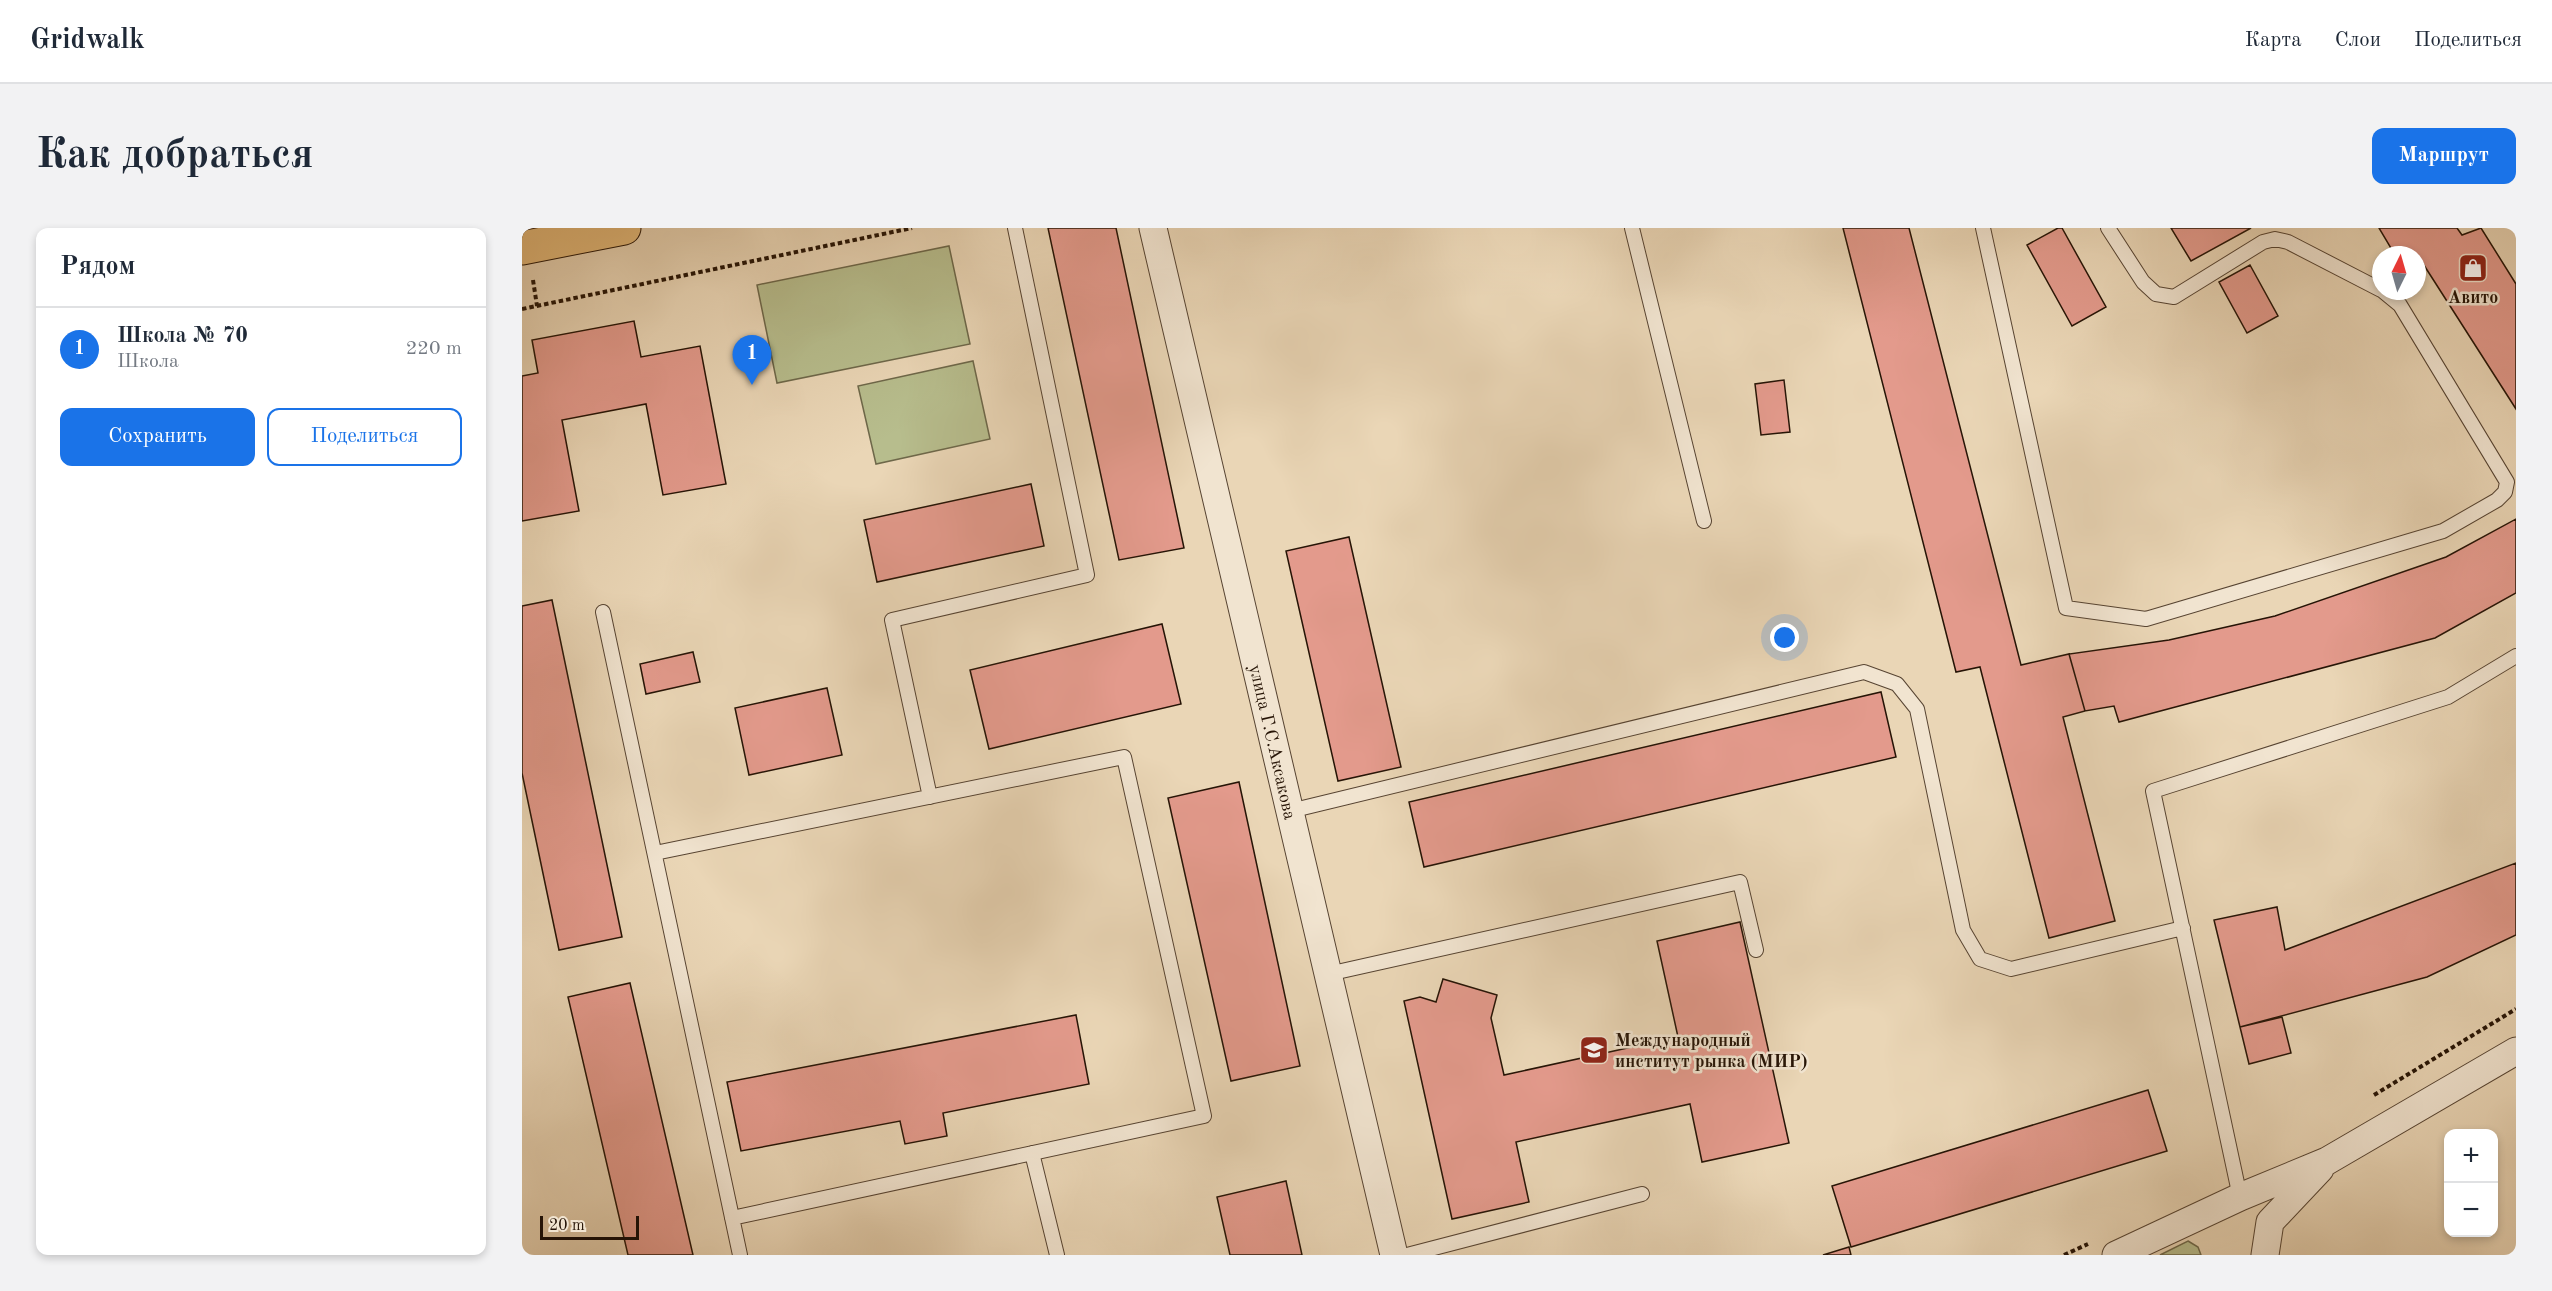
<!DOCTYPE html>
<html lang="ru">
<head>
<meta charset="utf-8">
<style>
  :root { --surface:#fff; --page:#f2f2f3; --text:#1f2937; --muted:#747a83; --line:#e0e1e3; --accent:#1a73e8 }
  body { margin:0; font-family:"Old Standard TT",serif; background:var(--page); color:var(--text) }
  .controls { position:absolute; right:18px; bottom:18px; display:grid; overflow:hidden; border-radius:12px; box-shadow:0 3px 9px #0003 }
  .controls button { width:54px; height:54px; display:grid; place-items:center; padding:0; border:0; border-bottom:2px solid var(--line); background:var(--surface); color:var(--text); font:30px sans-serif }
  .compass { position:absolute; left:1850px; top:18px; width:54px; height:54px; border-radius:50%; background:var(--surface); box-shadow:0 3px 9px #0003; rotate:5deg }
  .scale { position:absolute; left:18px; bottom:15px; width:99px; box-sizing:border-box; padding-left:6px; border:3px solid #261406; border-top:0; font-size:16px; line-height:21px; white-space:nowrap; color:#261406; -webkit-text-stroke:4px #f1e4d0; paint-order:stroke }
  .you { position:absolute; left:1263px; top:410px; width:21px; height:21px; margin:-15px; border:4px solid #fff; border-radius:50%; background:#1a73e8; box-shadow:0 0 0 9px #1a73e833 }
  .badge { display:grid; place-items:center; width:39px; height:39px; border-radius:50%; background:var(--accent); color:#fff; font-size:20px; font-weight:700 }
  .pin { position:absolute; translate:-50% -50px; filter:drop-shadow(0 2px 3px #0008) }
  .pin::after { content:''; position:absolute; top:32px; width:21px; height:18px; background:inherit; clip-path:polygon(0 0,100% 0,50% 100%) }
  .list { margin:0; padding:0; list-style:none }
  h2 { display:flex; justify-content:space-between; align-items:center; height:78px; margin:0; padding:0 24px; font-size:26px }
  h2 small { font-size:20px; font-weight:400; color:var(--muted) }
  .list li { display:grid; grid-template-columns:39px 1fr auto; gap:18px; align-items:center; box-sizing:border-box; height:84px; padding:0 24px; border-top:2px solid var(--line) }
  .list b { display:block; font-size:22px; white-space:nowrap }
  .list p { margin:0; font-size:20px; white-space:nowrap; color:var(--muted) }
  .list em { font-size:20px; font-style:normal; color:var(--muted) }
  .actions { display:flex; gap:12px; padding:18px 24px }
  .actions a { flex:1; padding:14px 0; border:2px solid var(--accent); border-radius:12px; text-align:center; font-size:21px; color:var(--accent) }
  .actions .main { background:var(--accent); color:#fff }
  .map { position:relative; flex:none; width:1994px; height:1027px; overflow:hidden; border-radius:12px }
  header { display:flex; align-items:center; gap:36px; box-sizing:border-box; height:84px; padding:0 30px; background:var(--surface); border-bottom:2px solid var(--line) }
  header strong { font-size:28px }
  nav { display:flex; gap:33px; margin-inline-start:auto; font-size:21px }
  .intro { display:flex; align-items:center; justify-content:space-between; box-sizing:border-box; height:144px; padding:0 36px }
  h1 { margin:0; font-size:42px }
  .button { padding:15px 27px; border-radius:12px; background:var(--accent); color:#fff; font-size:21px; font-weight:700 }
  main { display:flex; gap:36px; padding:0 36px }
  aside { flex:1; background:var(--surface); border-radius:12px; box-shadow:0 3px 9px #0003 }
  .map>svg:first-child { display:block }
  .green { fill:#b7bd8d; stroke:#6e684a; stroke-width:1.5 }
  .building { fill:#e39a8c; stroke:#261406; stroke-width:1.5 }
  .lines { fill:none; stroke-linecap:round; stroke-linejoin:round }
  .service-casing { stroke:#574432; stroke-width:16 }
  .minor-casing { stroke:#574432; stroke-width:29 }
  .primary-casing { stroke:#261406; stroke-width:35 }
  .path { stroke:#261406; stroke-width:4; stroke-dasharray:4.5 3; stroke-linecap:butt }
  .service { stroke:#f1e4d0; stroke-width:14 }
  .minor { stroke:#f1e4d0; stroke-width:27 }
  .primary { stroke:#e5bb7b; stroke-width:33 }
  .labels { text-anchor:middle; stroke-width:5; stroke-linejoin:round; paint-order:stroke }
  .poi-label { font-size:18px; font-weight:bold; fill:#261406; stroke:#f1e4d0 }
  .street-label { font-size:18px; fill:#261406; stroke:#f1e4d0 }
</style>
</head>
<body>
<header>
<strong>Gridwalk</strong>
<nav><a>Карта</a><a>Слои</a><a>Поделиться</a></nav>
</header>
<div class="intro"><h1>Как добраться</h1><a class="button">Маршрут</a></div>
<main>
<aside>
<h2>Рядом<small></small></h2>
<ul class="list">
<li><span class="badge">1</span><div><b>Школа № 70</b><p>Школа</p></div><em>220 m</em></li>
</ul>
<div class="actions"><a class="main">Сохранить</a><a>Поделиться</a></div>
</aside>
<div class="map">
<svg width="1994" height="1027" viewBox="0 0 1994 1027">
  <rect width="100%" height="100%" fill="#ead6b6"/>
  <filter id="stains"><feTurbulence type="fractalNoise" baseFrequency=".00333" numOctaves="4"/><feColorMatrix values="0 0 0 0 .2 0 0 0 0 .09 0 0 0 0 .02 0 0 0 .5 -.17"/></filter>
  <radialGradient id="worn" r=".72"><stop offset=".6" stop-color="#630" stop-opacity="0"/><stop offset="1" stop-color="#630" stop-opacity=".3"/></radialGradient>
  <path class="green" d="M427 18 448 116 255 155 235 57Z
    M451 133 468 211 354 236 336 158Z
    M1666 1013 1676 1019 1679 1027H1638Z"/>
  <path class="building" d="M526 0H594L662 320 597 332Z
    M1321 0H1387L1499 437 1547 426 1563 483 1541 489 1593 693 1527 710 1458 439 1434 444Z
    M1536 0H1540L1584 79 1550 98 1505 17Z
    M1649 0H1729L1669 33Z
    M1857 0H1935L1940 7 1959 0 1994 56V181L1898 31 1895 32V27H1873Z
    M1728 37 1756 88 1725 105 1697 54Z
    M112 93 119 129 178 118 204 256 141 267 124 176 40 192 57 283 0 293V148L16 145 10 112Z
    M1262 152 1268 204 1239 207 1233 156Z
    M509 256 522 318 355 354 342 292Z
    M1994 291V365L1913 410 1597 494 1592 478 1563 483 1547 426 1647 412 1753 388 1924 329Z
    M827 309 879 539 816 553 764 323Z
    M30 372 100 709 37 722 0 545V378Z
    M640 396 659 476 467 521 448 442Z
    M171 424 178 454 124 466 118 436Z
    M305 460 320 527 227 547 213 480Z
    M1359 464 1374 529 902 639 887 574Z
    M717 554 778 838 709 853 646 570Z
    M1994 635V707L1905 749 1718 799 1692 692 1755 679 1763 722Z
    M1218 694 1267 915 1180 934 1168 876 994 914 1007 974 930 991 882 773 898 769 914 774 921 751 975 767 969 790 982 847 1156 809 1135 713Z
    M108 755 171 1027H106L46 769Z
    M554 787 567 856 421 885 425 908 383 916 378 893 219 923 205 854Z
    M1760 789 1769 825 1727 836 1718 799Z
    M1626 862 1645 923 1329 1019 1310 958Z
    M764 953 780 1027H708L695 969Z
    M1327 1019 1329 1027H1301Z"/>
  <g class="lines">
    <g class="service-casing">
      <path id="service" d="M1110 0 1182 293
        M1461 0 1544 380 1624 391 1921 303 1975 272 1983 264 1985 254 1878 77 1861 63
        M1586 0 1621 54 1634 66 1652 69 1741 14 1753 11 1766 14 1859 62
        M81 384 218 1027
        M408 569 370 392 565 347 493 0
        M768 583 1342 444 1375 456 1395 481 1441 702 1458 731 1489 741 1661 700
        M133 625 602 529 682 888 210 990
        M806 746 1218 654 1234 722
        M510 925 535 1027
        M1718 969 1631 563 1926 469 1994 428
        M885 1027 1120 966"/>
    </g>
    <g class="minor-casing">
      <path id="minor" d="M631 0 872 1027
        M1594 1027 1718 969 1805 933 1994 823
        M1743 1027 1748 994 1798 941"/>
    </g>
    <g class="primary-casing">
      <path id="primary" d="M0 20 102 0"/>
    </g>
    <path class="path" d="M11 52 15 78
      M0 81 390 0
      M1852 867 1994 781
      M1542 1027 1566 1016"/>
    <use href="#service" class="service"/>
    <use href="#minor" class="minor"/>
    <use href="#primary" class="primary"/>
  </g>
  <defs>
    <g id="shop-square" transform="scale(1.5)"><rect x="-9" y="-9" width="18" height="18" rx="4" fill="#8f2418" stroke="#f1e4d0"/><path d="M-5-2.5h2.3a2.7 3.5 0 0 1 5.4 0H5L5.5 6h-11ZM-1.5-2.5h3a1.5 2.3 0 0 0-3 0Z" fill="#fff"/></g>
    <g id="university-square" transform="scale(1.5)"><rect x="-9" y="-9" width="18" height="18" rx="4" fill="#8f2418" stroke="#f1e4d0"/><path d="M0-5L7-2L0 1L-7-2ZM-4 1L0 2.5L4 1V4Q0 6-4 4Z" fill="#fff"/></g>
  </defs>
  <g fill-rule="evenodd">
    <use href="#shop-square" x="1951" y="40"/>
    <use href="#university-square" x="1072" y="822"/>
  </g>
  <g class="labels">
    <g class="poi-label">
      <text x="1951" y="75">Авито</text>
      <text x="1093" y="818" text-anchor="start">Международный<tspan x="1093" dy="21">институт рынка (МИР)</tspan></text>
    </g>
    <g class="street-label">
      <text transform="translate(751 514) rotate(77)" y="6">улица Г.С.Аксакова</text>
    </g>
  </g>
  <rect width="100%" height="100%" filter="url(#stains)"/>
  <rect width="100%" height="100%" fill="url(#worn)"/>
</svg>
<div class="controls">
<button>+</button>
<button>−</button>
</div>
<svg class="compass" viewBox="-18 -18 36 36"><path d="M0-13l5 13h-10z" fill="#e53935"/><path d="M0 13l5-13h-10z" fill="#747a83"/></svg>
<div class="scale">20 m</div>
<div class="you"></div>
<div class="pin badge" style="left:230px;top:157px">1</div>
</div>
</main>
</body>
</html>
